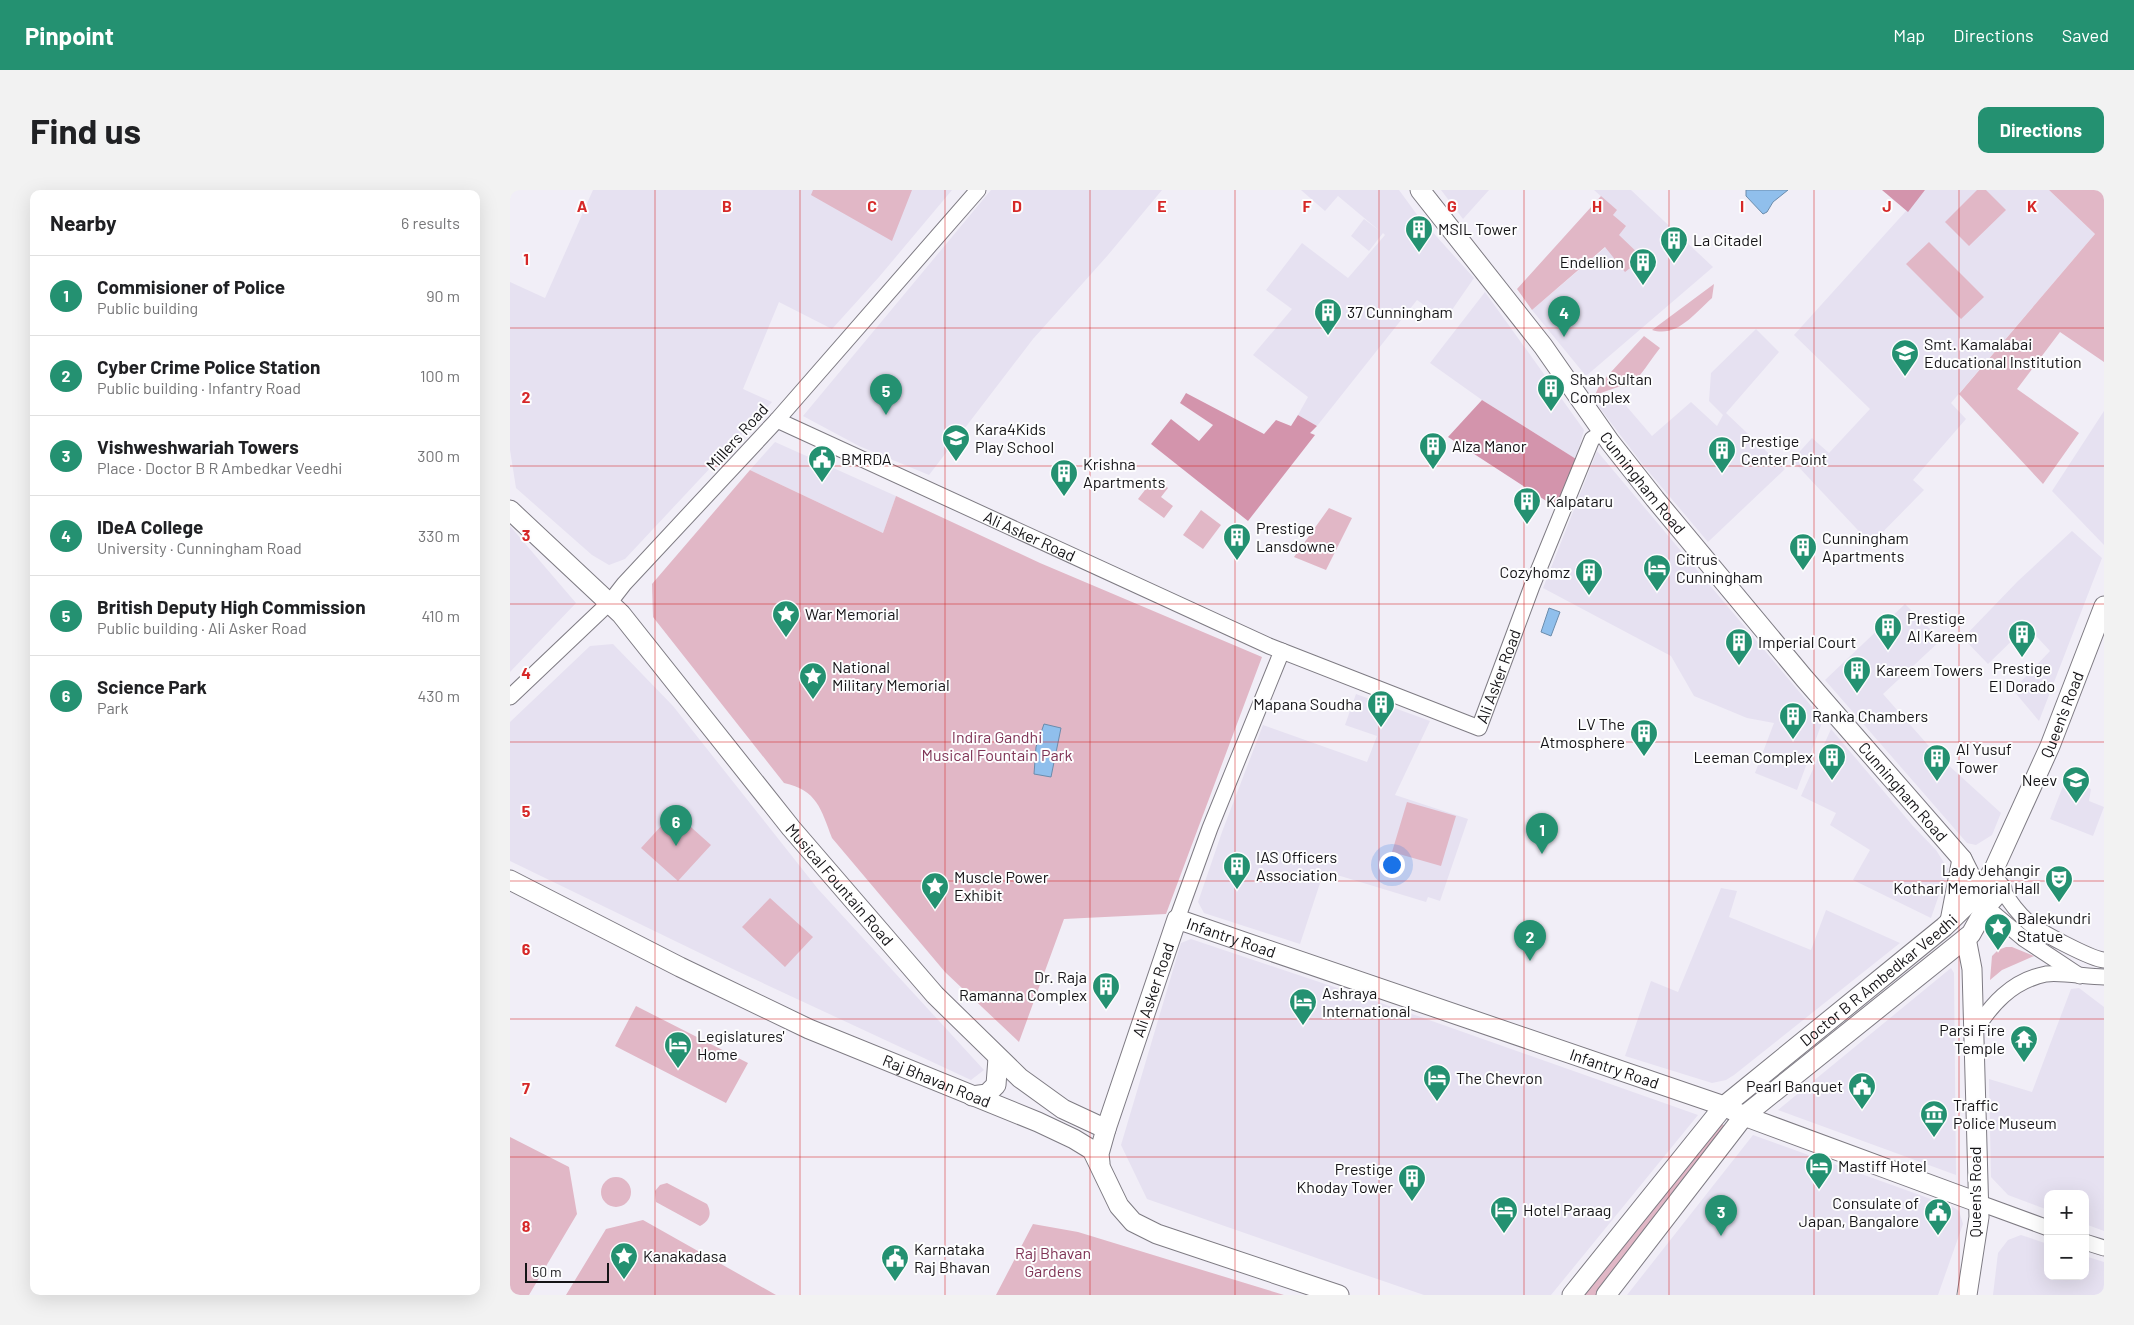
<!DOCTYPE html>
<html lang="en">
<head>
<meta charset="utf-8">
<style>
  :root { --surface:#fff; --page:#f2f2f2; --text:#202124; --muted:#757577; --line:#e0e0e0; --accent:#249171 }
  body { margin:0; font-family:Barlow,sans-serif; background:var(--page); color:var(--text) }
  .controls { position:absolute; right:15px; bottom:15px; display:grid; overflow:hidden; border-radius:10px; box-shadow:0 5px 20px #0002 }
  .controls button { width:45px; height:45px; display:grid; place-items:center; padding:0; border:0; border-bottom:1px solid var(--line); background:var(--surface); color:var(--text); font:25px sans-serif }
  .scale { position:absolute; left:15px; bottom:12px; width:84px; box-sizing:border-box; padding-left:5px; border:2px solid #151417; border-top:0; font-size:14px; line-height:18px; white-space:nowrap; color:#151417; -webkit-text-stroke:4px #fdfdfe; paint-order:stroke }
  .you { position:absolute; left:881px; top:674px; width:18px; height:18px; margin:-12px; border:4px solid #fff; border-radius:50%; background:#1a73e8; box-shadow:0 0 0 8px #1a73e833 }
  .badge { display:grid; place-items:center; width:32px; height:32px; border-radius:50%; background:var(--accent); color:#fff; font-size:16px; font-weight:700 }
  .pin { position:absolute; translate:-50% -41px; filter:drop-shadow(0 1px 2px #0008) }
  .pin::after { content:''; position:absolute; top:26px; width:18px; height:15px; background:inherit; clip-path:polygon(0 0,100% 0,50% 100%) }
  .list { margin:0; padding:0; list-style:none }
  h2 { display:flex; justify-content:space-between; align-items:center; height:65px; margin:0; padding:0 20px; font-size:21px }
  h2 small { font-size:16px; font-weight:400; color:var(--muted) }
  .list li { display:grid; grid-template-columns:32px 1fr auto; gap:15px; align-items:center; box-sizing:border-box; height:80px; padding:0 20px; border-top:1px solid var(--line) }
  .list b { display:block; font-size:19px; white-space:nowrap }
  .list p { margin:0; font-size:16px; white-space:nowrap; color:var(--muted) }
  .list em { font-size:16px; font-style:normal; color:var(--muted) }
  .map { position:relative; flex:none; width:1594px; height:1105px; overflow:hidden; border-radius:10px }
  header { display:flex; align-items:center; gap:30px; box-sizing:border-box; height:70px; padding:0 25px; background:var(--accent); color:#fff }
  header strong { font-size:24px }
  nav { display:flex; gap:28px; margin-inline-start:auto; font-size:18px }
  .intro { display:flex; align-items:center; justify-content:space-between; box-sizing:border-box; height:120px; padding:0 30px }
  h1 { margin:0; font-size:35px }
  .button { padding:12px 22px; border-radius:10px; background:var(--accent); color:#fff; font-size:18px; font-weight:700 }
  main { display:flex; gap:30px; padding:0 30px }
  aside { flex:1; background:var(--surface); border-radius:10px; box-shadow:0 5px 20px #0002 }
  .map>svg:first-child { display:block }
  .built { fill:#e6e1f1 }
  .green { fill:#e1b7c6 }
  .forest { fill:#d394ac }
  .water { fill:#90bfec; stroke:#6b8cac }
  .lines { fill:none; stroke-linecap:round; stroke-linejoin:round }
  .minor-casing { stroke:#7e7b83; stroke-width:17 }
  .major-casing { stroke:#7e7b83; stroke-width:21 }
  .minor { stroke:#fff; stroke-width:15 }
  .major { stroke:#fff; stroke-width:19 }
  .grid { fill:none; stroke:#d62828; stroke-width:1; stroke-opacity:0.55 }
  .labels { text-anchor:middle; stroke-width:4; stroke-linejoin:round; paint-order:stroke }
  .poi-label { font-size:16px; fill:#151417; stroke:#fdfdfe; text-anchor:start }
  .street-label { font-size:16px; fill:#151417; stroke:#fdfdfe }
  .park-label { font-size:16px; fill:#7f3355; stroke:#fdfdfe }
  .grid-label { font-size:16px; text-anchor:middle; font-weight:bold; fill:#d62828; stroke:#fdfdfe; stroke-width:4; stroke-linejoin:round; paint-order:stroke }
</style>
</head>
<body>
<header>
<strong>Pinpoint</strong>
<nav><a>Map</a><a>Directions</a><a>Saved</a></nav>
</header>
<div class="intro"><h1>Find us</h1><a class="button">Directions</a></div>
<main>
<aside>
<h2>Nearby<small>6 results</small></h2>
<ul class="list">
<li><span class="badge">1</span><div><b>Commisioner of Police</b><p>Public building</p></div><em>90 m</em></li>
<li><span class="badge">2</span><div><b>Cyber Crime Police Station</b><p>Public building · Infantry Road</p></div><em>100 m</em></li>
<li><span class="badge">3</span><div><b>Vishweshwariah Towers</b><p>Place · Doctor B R Ambedkar Veedhi</p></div><em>300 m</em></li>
<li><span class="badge">4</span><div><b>IDeA College</b><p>University · Cunningham Road</p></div><em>330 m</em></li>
<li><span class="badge">5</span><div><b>British Deputy High Commission</b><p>Public building · Ali Asker Road</p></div><em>410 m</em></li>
<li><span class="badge">6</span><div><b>Science Park</b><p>Park</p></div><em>430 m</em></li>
</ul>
</aside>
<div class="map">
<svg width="1594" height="1105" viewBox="0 0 1594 1105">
  <rect width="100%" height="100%" fill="#f1eef7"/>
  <path class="built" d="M83 0H442L369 87 322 139 269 112 233 199 262 212 115 369 99 375 82 365 6 298 0 260V92L35 108Z
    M481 0H652L598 65 523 149 419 285 349 256 293 226Z
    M791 0H889L908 26 964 88 935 130 907 110 807 236 788 225 798 207 743 165 782 119 756 100 792 53 838 88 875 45 873 43 859 61 841 46 854 29 871 42 828 6 815 21Z
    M931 0H979L953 29Z
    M1084 0H1121L1203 77 1076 186 1022 120 1096 57 1132 68 1108 45 1103 25 1106 20Z
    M1415 0H1539L1585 44 1441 213 1456 229 1403 290 1414 300 1361 354 1282 270 1302 248 1319 263 1360 219 1284 145Z
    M975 102 1074 240 1066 269 972 210 920 173Z
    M1246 139 1269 162 1216 223 1275 279 1198 352 1133 275 1089 217 1106 204 1142 246 1181 212 1207 236 1213 225 1199 211 1201 183Z
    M1594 221V355L1542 301Z
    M265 252 386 306 373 343 240 280Z
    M1087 261 1313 530 1287 600 1245 583 1264 533 1237 528 1184 506 1161 466 1033 398Z
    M0 336 66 413 0 482Z
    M1562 341 1592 368 1529 531 1503 500 1540 461 1517 436 1478 474 1453 448 1508 391Z
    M1395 414 1431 450 1373 504 1425 563 1491 623 1482 645 1466 655 1457 653 1315 490Z
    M103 454 163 516 308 699 474 880 461 890 227 781 0 671V532L80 456Z
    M846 504 920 531 885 605 958 629 930 711 918 707 916 712 814 681 790 754 694 723 688 712 712 642 753 535 857 572 867 546 835 535Z
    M1321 539 1403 636 1426 660 1438 679 1421 728 1343 690 1360 660 1320 635 1326 623 1291 606Z
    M1559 581 1572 586 1569 594 1581 599 1579 611 1594 617 1583 646 1540 629Z
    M1211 698 1227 701 1219 727 1301 760 1316 720 1390 753 1224 885 1216 890 1202 893 1115 866 1141 791 1168 802Z
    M681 749 854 807 1188 925 1041 1105H914L841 1080 637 1009 611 955 671 753Z
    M1441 778 1444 783 1446 985 1268 920Z
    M1569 798 1594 817V1041L1575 1034V1004H1538V1020L1498 1005 1481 987 1479 889 1522 902 1561 799Z
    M1243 945 1443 1017 1449 1021 1453 1034 1428 1105H1117Z
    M1511 1045 1538 1054V1086H1575V1066L1594 1072V1105H1483L1488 1063 1498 1050Z"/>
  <path class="green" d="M303 0H402L382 51 301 5Z
    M1467 0H1476L1496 20 1459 56 1435 32Z
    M1539 0H1594V172L1550 142 1507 199 1569 243 1533 294 1449 204 1585 44Z
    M1091 6 1107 20 1103 25 1116 36 1109 45 1133 68 1115 82 1095 57 1022 120 1007 99Z
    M1419 52 1474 107 1451 129 1396 74Z
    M1204 94 1202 108C1185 123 1167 148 1142 140Z
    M1134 146 1150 158C1139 172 1132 185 1119 197H1108L1085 205 1090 194Z
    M240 280 373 343 386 306 530 373 752 467 656 724 554 729 509 852 435 782 322 648C311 619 307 600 274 593L143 427 142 394Z
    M645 287 658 298 651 307 663 316 654 328 628 309Z
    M819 318 842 328 816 380 784 367Z
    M691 320 711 335 693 359 673 345Z
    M897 612 946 626 931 676 882 662Z
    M164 622 201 655 168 691 131 658Z
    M260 708 303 747 275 777 232 737Z
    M1496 757H1502L1524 766 1492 780 1480 790 1482 766 1488 760Z
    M126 816 238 873 216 913 105 856Z
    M1207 931 1217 937 1087 1105H1073Z
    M0 947 59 977 67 1024 19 1105H0Z
    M91 1002a15 15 0 1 1 30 0a15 15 0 1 1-30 0Z
    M157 993 197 1014C202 1023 200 1031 190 1036L146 1012 145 1001 150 995Z
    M133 1030 266 1105H56L96 1039Z
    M523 1034 568 1042 774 1105H486Z"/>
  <path class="forest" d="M1372 0H1415L1398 22Z
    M676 203 754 244 766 230 781 236 788 225 807 236 800 243 805 245 738 331 641 254 661 229 689 251 703 235 670 213Z
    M972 210 1066 269 1047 318 938 247Z"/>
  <path class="water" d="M1236 0H1278L1263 12 1257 22 1253 24 1236 6Z
    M1039 418 1050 422 1041 446 1031 442Z
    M534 534 551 538 541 587 524 584 526 557Z"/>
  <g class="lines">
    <g class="minor-casing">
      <g id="minor">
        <path id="s1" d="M267 230 759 456 969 538 1022 396 1082 249 1093 242"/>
        <path d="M0 507 100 412 114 394 267 230 468 0"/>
        <path d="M1492 699C1499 711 1507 722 1518 732 1528 741 1581 769 1594 770"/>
        <path d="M1476 717 1514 749 1570 786"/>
        <path d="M667 729 700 638 772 461"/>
        <path d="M1463 843C1481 815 1501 791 1536 784 1552 782 1577 787 1594 787"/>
        <path d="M1467 1012 1538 1038"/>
        <path d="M1575 1052 1594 1058"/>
      </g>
    </g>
    <g class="major-casing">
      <g id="major">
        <path id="s2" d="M910 0 1033 156 1100 252 1145 309 1294 488 1452 669 1476 717"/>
        <path id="s3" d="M0 320 111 424 281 638 425 805 510 888 553 919 596 939"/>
        <path id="s4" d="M0 690 170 777 299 839 528 932 564 949 582 960 609 1016 623 1032 647 1044 829 1105"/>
        <path d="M1440 731 1452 669"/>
        <path d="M1456 748 1462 779 1469 1027 1457 1105"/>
        <path d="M462 906 477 904 486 895 488 868"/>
        <path id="s5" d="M590 973 589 964 596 939 667 729 1214 916 1234 926 1467 1012"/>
        <path id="s6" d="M1062 1105 1214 916 1434 737 1468 704 1484 679 1540 556 1594 416"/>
        <path d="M1096 1105 1234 926 1461 744 1476 717 1492 699 1481 685"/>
      </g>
    </g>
    <use href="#minor" class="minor"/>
    <use href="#major" class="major"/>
  </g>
  <path class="grid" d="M145 0V1105M290 0V1105M435 0V1105M580 0V1105M725 0V1105M869 0V1105M1014 0V1105M1159 0V1105M1304 0V1105M1449 0V1105M0 138H1594M0 276H1594M0 414H1594M0 552H1594M0 691H1594M0 829H1594M0 967H1594"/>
  <defs>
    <g id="building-pin" transform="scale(1.4375)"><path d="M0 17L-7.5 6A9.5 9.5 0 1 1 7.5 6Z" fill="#249171" stroke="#fdfdfe"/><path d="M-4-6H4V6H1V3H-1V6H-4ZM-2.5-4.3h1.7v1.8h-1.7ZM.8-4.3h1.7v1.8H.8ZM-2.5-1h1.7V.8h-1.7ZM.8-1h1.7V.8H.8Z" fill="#fff"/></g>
    <g id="school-pin" transform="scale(1.4375)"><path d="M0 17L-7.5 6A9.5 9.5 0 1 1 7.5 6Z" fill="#249171" stroke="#fdfdfe"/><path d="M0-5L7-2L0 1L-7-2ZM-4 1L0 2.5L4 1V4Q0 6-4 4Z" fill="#fff"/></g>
    <g id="civic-pin" transform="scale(1.4375)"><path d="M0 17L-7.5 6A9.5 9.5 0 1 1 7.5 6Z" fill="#249171" stroke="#fdfdfe"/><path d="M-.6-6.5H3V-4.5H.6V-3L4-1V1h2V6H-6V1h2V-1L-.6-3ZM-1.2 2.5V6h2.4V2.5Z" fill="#fff"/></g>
    <g id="hotel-pin" transform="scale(1.4375)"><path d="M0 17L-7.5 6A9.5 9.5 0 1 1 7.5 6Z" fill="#249171" stroke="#fdfdfe"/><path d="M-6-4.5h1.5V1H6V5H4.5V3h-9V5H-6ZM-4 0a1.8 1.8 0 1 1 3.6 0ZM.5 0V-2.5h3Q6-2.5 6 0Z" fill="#fff"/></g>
    <g id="sight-pin" transform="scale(1.4375)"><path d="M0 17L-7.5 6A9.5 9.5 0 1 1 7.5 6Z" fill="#249171" stroke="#fdfdfe"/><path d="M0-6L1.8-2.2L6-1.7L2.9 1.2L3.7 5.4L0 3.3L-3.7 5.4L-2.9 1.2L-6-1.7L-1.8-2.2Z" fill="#fff"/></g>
    <g id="theatre-pin" transform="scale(1.4375)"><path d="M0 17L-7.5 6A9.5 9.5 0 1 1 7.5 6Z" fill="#249171" stroke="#fdfdfe"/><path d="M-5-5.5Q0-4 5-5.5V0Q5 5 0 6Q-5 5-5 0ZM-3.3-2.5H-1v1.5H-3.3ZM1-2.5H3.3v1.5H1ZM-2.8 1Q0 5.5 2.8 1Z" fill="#fff"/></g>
    <g id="temple-pin" transform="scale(1.4375)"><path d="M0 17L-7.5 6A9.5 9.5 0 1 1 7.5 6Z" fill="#249171" stroke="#fdfdfe"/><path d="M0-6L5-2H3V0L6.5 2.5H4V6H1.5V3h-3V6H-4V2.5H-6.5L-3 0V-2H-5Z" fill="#fff"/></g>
    <g id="museum-pin" transform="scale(1.4375)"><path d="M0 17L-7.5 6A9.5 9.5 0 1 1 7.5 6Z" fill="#249171" stroke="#fdfdfe"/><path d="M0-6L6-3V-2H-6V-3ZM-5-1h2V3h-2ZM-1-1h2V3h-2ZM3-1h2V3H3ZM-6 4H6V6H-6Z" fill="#fff"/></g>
  </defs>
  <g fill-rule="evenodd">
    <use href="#building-pin" x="909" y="39"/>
    <use href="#building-pin" x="1164" y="50"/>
    <use href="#building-pin" x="1133" y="72"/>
    <use href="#building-pin" x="818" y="122"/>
    <use href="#school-pin" x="1395" y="163"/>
    <use href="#building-pin" x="1041" y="198"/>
    <use href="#school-pin" x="446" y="248"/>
    <use href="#building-pin" x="923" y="256"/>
    <use href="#building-pin" x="1212" y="260"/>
    <use href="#civic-pin" x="312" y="269"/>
    <use href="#building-pin" x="554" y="283"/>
    <use href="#building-pin" x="1017" y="311"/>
    <use href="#building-pin" x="727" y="347"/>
    <use href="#building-pin" x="1293" y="357"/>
    <use href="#hotel-pin" x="1147" y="378"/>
    <use href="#building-pin" x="1079" y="382"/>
    <use href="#sight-pin" x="276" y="424"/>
    <use href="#building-pin" x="1378" y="437"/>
    <use href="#building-pin" x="1512" y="444"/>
    <use href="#building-pin" x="1229" y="452"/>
    <use href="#building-pin" x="1347" y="480"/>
    <use href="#sight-pin" x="303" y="486"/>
    <use href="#building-pin" x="871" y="514"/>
    <use href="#building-pin" x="1283" y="526"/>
    <use href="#building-pin" x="1134" y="543"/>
    <use href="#building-pin" x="1322" y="567"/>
    <use href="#building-pin" x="1427" y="568"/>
    <use href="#school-pin" x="1566" y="590"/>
    <use href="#building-pin" x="727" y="676"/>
    <use href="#theatre-pin" x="1549" y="689"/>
    <use href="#sight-pin" x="425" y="696"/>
    <use href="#sight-pin" x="1488" y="737"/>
    <use href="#building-pin" x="596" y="796"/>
    <use href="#hotel-pin" x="793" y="812"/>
    <use href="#temple-pin" x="1514" y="849"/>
    <use href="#hotel-pin" x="168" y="855"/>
    <use href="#hotel-pin" x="927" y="888"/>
    <use href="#civic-pin" x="1352" y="896"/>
    <use href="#museum-pin" x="1424" y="924"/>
    <use href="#hotel-pin" x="1309" y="976"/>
    <use href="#building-pin" x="902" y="988"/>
    <use href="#hotel-pin" x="994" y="1020"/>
    <use href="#civic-pin" x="1428" y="1022"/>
    <use href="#sight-pin" x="114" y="1066"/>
    <use href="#civic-pin" x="385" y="1068"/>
  </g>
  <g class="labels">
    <g class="poi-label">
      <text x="928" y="45">MSIL Tower</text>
      <text x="1183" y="56">La Citadel</text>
      <text x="1114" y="78" text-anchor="end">Endellion</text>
      <text x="837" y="128">37 Cunningham</text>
      <text x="1414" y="160">Smt. Kamalabai<tspan x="1414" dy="18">Educational Institution</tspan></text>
      <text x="1060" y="195">Shah Sultan<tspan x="1060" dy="18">Complex</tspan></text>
      <text x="465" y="245">Kara4Kids<tspan x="465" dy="18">Play School</tspan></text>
      <text x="1231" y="257">Prestige<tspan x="1231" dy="18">Center Point</tspan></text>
      <text x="942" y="262">Alza Manor</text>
      <text x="331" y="275">BMRDA</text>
      <text x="573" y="280">Krishna<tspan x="573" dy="18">Apartments</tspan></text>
      <text x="1036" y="317">Kalpataru</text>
      <text x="746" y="344">Prestige<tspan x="746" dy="18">Lansdowne</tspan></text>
      <text x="1312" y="354">Cunningham<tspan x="1312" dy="18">Apartments</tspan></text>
      <text x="1166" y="375">Citrus<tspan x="1166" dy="18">Cunningham</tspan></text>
      <text x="1060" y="388" text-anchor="end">Cozyhomz</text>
      <text x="295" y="430">War Memorial</text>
      <text x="1397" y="434">Prestige<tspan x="1397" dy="18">Al Kareem</tspan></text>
      <text x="1248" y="458">Imperial Court</text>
      <text x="322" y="483">National<tspan x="322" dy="18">Military Memorial</tspan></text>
      <text x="1512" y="484" text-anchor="middle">Prestige<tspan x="1512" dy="18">El Dorado</tspan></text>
      <text x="1366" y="486">Kareem Towers</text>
      <text x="852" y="520" text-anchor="end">Mapana Soudha</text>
      <text x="1302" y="532">Ranka Chambers</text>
      <text x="1115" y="540" text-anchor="end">LV The<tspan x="1115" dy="18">Atmosphere</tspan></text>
      <text x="1446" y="565">Al Yusuf<tspan x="1446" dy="18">Tower</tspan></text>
      <text x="1303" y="573" text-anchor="end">Leeman Complex</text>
      <text x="1547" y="596" text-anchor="end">Neev</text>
      <text x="746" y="673">IAS Officers<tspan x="746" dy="18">Association</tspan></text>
      <text x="1530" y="686" text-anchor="end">Lady Jehangir<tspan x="1530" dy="18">Kothari Memorial Hall</tspan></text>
      <text x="444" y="693">Muscle Power<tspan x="444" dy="18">Exhibit</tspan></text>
      <text x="1507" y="734">Balekundri<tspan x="1507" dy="18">Statue</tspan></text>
      <text x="577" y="793" text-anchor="end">Dr. Raja<tspan x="577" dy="18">Ramanna Complex</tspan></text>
      <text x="812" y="809">Ashraya<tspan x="812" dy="18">International</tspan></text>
      <text x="1495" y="846" text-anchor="end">Parsi Fire<tspan x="1495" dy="18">Temple</tspan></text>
      <text x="187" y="852">Legislatures'<tspan x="187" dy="18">Home</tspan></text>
      <text x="946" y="894">The Chevron</text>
      <text x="1333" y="902" text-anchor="end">Pearl Banquet</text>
      <text x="1443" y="921">Traffic<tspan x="1443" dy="18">Police Museum</tspan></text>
      <text x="1328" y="982">Mastiff Hotel</text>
      <text x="883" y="985" text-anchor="end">Prestige<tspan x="883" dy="18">Khoday Tower</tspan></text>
      <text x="1409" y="1019" text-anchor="end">Consulate of<tspan x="1409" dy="18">Japan, Bangalore</tspan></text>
      <text x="1013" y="1026">Hotel Paraag</text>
      <text x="404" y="1065">Karnataka<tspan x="404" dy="18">Raj Bhavan</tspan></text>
      <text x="133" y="1072">Kanakadasa</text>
    </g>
    <g class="street-label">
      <text transform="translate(227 247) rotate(-48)" y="6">Millers Road</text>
      <text dy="6" stroke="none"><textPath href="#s2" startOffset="368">Cunningham Road</textPath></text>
      <text dy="6" stroke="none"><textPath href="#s1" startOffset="278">Ali Asker Road</textPath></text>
      <text dy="6" stroke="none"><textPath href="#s1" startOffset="822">Ali Asker Road</textPath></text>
      <text dy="6" stroke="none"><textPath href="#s6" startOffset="772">Queen's Road</textPath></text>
      <text dy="6" stroke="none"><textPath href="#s2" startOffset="772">Cunningham Road</textPath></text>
      <text dy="6" stroke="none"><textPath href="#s3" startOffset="500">Musical Fountain Road</textPath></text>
      <text dy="6" stroke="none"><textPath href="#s5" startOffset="314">Infantry Road</textPath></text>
      <text dy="6" stroke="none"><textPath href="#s6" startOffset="442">Doctor B R Ambedkar Veedhi</textPath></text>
      <text dy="6" stroke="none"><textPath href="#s5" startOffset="182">Ali Asker Road</textPath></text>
      <text dy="6" stroke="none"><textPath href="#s5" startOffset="719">Infantry Road</textPath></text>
      <text dy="6" stroke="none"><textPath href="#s4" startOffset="472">Raj Bhavan Road</textPath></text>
      <text transform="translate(1465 1002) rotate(-90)" y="6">Queen's Road</text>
    </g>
    <g class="park-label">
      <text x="487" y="553">Indira Gandhi<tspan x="487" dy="18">Musical Fountain Park</tspan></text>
      <text x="543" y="1069">Raj Bhavan<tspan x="543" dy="18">Gardens</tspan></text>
    </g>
  </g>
  <g class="grid-label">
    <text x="72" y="22">A</text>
    <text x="217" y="22">B</text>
    <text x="362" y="22">C</text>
    <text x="507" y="22">D</text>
    <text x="652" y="22">E</text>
    <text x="797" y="22">F</text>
    <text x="942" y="22">G</text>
    <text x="1087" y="22">H</text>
    <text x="1232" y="22">I</text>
    <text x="1377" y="22">J</text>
    <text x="1522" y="22">K</text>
    <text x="16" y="75">1</text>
    <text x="16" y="213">2</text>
    <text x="16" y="351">3</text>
    <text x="16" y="489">4</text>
    <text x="16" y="627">5</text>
    <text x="16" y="765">6</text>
    <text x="16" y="904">7</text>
    <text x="16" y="1042">8</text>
  </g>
</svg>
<div class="controls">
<button>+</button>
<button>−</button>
</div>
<div class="scale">50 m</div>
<div class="you"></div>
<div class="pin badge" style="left:1032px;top:664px">1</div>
<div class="pin badge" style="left:1020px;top:771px">2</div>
<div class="pin badge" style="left:1211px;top:1046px">3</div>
<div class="pin badge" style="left:1054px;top:147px">4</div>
<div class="pin badge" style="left:376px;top:225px">5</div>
<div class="pin badge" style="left:166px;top:656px">6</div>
</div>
</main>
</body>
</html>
